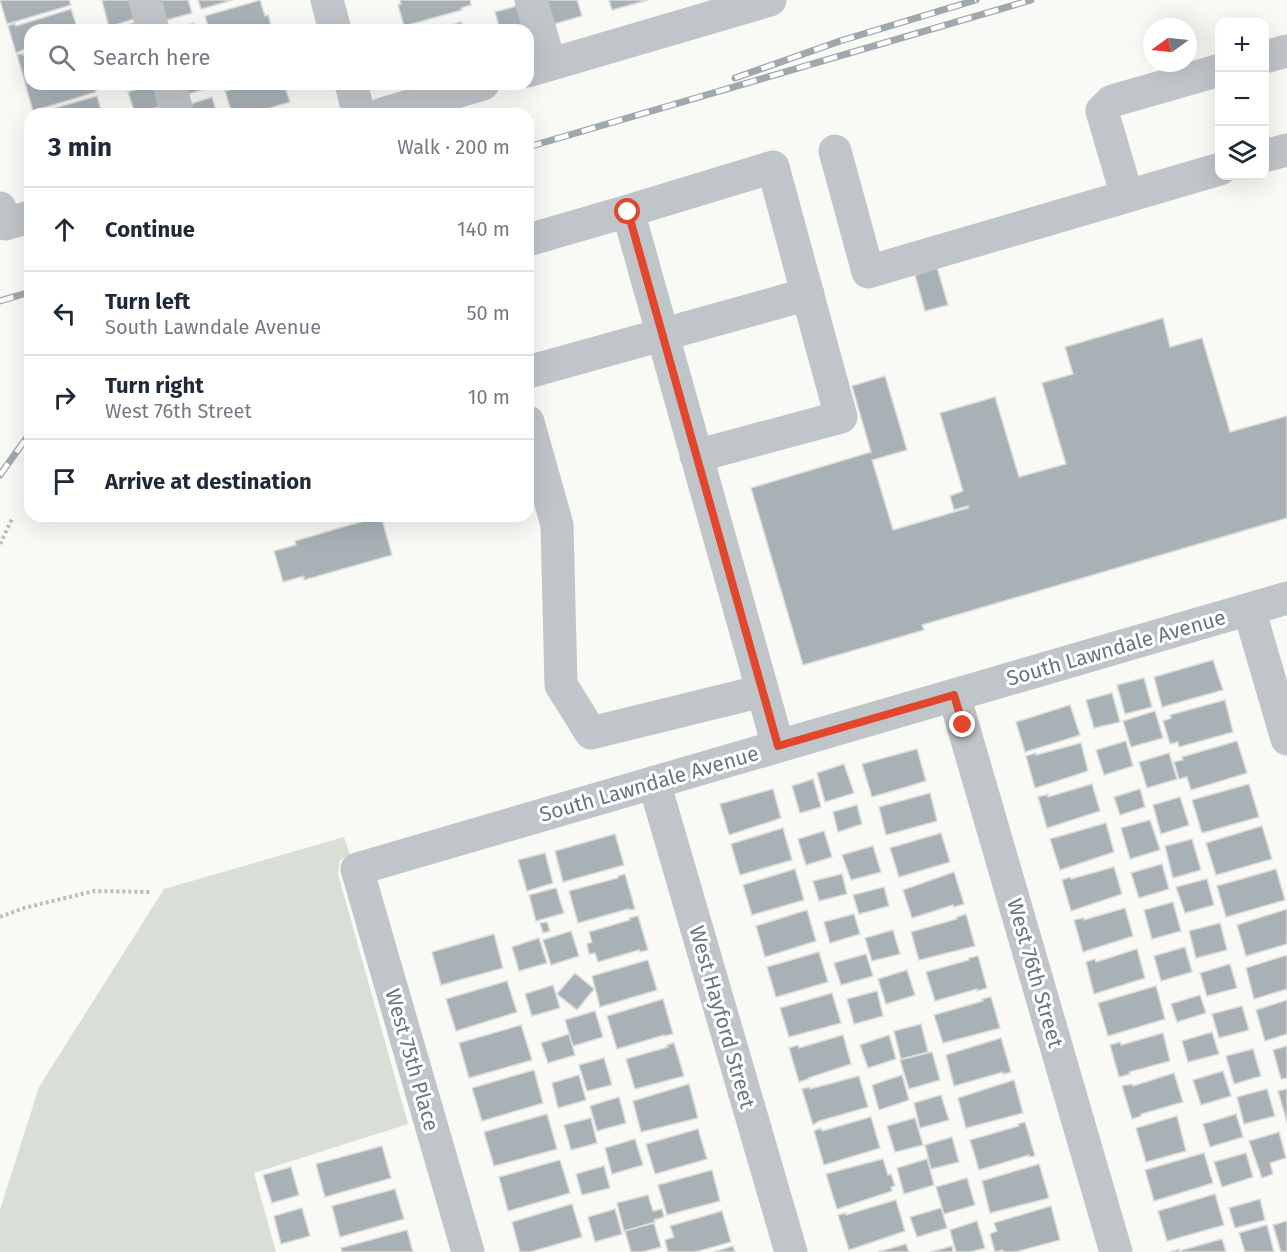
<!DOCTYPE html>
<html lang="en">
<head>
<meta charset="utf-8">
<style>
  :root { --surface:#fff; --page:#f2f2f3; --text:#1f2937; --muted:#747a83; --line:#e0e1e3 }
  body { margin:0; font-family:"Fira Sans",sans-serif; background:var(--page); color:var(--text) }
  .controls { position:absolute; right:18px; top:18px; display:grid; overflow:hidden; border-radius:12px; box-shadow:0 6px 24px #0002 }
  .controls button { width:54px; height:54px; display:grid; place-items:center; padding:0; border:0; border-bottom:2px solid var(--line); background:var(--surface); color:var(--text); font:30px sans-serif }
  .compass { position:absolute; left:1143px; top:18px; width:54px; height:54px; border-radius:50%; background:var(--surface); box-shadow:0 6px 24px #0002; rotate:255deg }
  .stop { position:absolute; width:18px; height:18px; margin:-14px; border:4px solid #e2472e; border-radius:50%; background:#fff }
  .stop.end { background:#e2472e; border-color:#fff; box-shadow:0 2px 6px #0008 }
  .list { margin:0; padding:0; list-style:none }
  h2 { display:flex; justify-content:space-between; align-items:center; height:78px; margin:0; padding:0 24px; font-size:26px }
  h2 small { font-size:20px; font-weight:400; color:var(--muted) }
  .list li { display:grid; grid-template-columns:39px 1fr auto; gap:18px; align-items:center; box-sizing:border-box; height:84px; padding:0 24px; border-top:2px solid var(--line) }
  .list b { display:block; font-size:22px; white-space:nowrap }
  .list p { margin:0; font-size:20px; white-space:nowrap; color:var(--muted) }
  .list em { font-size:20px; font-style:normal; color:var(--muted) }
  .icon { flex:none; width:33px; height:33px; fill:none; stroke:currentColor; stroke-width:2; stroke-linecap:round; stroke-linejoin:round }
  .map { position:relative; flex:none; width:1287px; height:1252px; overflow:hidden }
  .search { position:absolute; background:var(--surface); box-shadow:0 6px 24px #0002; left:24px; top:24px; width:510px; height:66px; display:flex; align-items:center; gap:15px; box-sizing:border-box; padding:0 21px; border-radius:18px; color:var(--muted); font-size:22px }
  .panel { position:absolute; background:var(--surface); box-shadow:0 6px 24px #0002; left:24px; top:108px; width:510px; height:414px; border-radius:18px }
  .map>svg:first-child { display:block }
  .green { fill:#d9ded6 }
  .building { fill:#a7b1b6; stroke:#dbdbd9; stroke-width:1.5 }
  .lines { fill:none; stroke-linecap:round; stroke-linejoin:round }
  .path { stroke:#babec1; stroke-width:4; stroke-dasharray:3 3; stroke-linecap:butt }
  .minor { stroke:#c0c5c9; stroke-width:33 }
  .rail-casing { stroke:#9fa8ad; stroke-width:7 }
  .rail { stroke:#fff; stroke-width:4.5; stroke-dasharray:14; stroke-linecap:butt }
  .route { stroke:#e2472e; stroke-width:8 }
  .labels { text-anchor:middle; stroke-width:6; stroke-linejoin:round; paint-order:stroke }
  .street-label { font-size:21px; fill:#647781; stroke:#fff }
</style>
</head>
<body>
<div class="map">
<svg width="1287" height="1252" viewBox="0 0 1287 1252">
  <rect width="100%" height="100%" fill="#f9f9f6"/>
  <path class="green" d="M344 837 350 855 340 860 338 874 408 1124 254 1173 276 1252H0V1210L39 1087 164 889Z"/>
  <path class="building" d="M0 0H69L71 5 7 24Z
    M105 0H132L137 18 109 27 102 1Z
    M157 0H188L192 13 163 21Z
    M198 0H233L201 9Z
    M260 0 265 16 268 15 272 29 209 30 205 16Z
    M400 0H470L471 5 461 8 462 10 404 26 398 5 401 4Z
    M547 0H577L582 16 554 24Z
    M609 0H648L612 10Z
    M524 4 528 30H500L495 12Z
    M71 9 78 30H30V47L16 53 8 26 15 23 16 26Z
    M140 21 142 30H110V29Z
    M461 22 464 30H434Z
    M194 23 196 30H171Z
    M23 53V55L30 53V81L25 83 17 55Z
    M30 82V84H94L96 92 33 111 25 83Z
    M153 84 159 107 135 114 128 92Z
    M182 84H212V87L185 95Z
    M249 84H284L290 102 250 114H232L225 91Z
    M97 96 102 114H34L33 112 40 110 41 112Z
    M212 97 217 114H190L188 105Z
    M937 268 948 305 925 311 915 275Z
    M1163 318 1170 347 1202 338 1230 432 1287 416V518L922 625 924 630 803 665 751 488 871 452 852 386 885 376 907 450 872 460 893 530 968 508V506L954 510 950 496 963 491 940 413 995 397 1019 477 1066 464 1042 383 1073 374 1065 347Z
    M381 516 392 555 304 580V576L283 582 274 551 296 545 295 541Z
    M1213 660 1223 690 1162 707 1154 677Z
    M1144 678 1152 707 1125 714 1117 685Z
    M1112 693 1120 722 1094 728 1086 700Z
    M1225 700 1233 732 1179 747 1178 742 1170 744 1163 721 1171 718 1170 715Z
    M1070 705 1080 735 1025 752 1016 722Z
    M1155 711 1163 738 1131 747 1123 721Z
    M1126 741 1133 766 1104 775 1096 750Z
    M1237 741 1247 773 1191 790 1187 777 1179 779 1174 762 1183 760 1182 757Z
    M1081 743 1088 771 1035 788 1026 756 1036 753V755Z
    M917 749 926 781 872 797 862 764Z
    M1169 753 1177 779 1147 788 1139 762Z
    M844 764 854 793 825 802 817 773Z
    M813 779 821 807 800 813 792 786Z
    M1092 784 1100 811 1047 828 1038 797 1048 794V797Z
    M1249 784 1259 817 1202 833 1192 800Z
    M773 789 781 818 729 835 720 804Z
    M1140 789 1145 807 1120 815 1114 797Z
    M930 793 937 821 886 835 879 807Z
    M1180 797 1189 825 1161 834 1153 805Z
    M857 805 862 824 838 832 833 812Z
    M1150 820 1160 850 1130 859 1121 828Z
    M1106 823 1114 852 1060 870 1050 839Z
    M1262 826 1272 859 1216 875 1206 843Z
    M783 828 792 860 740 875 731 844Z
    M824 831 832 857 806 865 798 839Z
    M941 833 950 862 899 877 890 848Z
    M615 834 624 865 563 882 555 851Z
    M1192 839 1201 870 1173 878 1165 846Z
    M873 846 881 872 851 880 842 855Z
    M545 853 553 883 527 891 518 860Z
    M1162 864 1169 889 1139 898 1131 873Z
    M1114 867 1122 894 1071 911 1062 880 1070 877 1071 879Z
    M795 869 804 900 752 915 743 885Z
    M1276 869 1285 900 1226 917 1217 886Z
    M954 872 964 904 954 907 953 905 912 918 903 890Z
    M625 874 635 909 628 910V909L578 923 569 891 618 878V876Z
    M842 874 847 894 819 901 813 881Z
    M1207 879 1214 905 1185 913 1176 887Z
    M884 887 889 906 859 914 853 895Z
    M556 888 564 913 536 921 529 895Z
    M1173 902 1181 931 1152 939 1144 910Z
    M1125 908 1133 936 1083 952 1074 920 1084 918V920Z
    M1287 909V944L1246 956 1237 925Z
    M807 910 816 941 765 957 756 926Z
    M854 914 860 934 830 943 824 922Z
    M966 914 975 946 919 960 911 932 957 919V917Z
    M638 916 648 950 640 952 639 950 598 962 595 953 589 954 587 944 592 942 589 932 630 920 629 918Z
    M547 922 550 931 543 933 540 923Z
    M1220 923 1227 950 1196 958 1189 931Z
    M893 930 900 954 872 961 865 938Z
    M571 931 579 956 551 965 543 940Z
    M494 934 503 968 441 985 432 952Z
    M539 938 547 963 519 971 512 947Z
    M1185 947 1192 972 1161 981 1154 956Z
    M1137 949 1145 978 1094 994 1086 962 1095 959 1096 962Z
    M819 952 828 982 776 997 767 967Z
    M866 954 873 976 841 985 834 963Z
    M1287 955V989L1254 999 1246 968Z
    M978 956 987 988 977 991V989L935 1001 926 972 969 960V958Z
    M648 960 657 990 600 1007 592 976Z
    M1230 964 1237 988 1207 996 1200 973Z
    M907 970 915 995 886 1004 878 979Z
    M575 973 594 989 577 1010 557 994Z
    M507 981 517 1012 456 1031 446 999Z
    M553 985 560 1008 532 1016 525 994Z
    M1156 986 1165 1019 1108 1036 1098 1003Z
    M877 991 883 1016 854 1024 847 999Z
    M832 993 841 1023 789 1037 780 1008Z
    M1200 995 1206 1013 1177 1022 1171 1004Z
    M991 997 1000 1028 943 1043 934 1015 983 1001 982 999Z
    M663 999 673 1034 664 1036V1035L617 1049 607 1016Z
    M1287 1000V1034L1265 1041 1256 1010Z
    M1242 1006 1249 1030 1219 1038 1212 1014Z
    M595 1011 603 1037 573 1046 565 1020Z
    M921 1024 928 1052 901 1059 894 1031Z
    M521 1025 532 1060 469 1078 459 1043Z
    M1212 1032 1219 1054 1188 1062 1182 1041Z
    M1163 1033 1170 1061 1129 1072 1130 1074 1119 1077 1110 1045 1120 1042 1121 1045Z
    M569 1034 575 1055 548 1063 541 1043Z
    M843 1035 851 1064 808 1078V1079L799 1082 789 1048 798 1045 799 1048Z
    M889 1035 896 1059 868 1068 860 1045Z
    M1001 1038 1011 1072 1003 1074V1072L954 1086 946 1055Z
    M674 1043 684 1076 635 1089 626 1059 668 1047 667 1045Z
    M1287 1046V1078L1281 1079 1273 1050Z
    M1253 1049 1261 1076 1234 1084 1226 1056Z
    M932 1052 940 1080 909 1089 900 1060Z
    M604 1058 612 1085 587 1091 579 1065Z
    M534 1070 543 1103 482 1121 472 1088Z
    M1223 1071 1231 1096 1201 1105 1193 1080Z
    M1174 1073 1183 1102 1141 1114V1116L1132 1119 1122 1086 1132 1084 1133 1086Z
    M579 1075 586 1100 558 1108 552 1083Z
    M902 1075 909 1100 879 1110 872 1085Z
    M859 1076 868 1107 819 1121 813 1125 802 1089 810 1087V1089Z
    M1014 1080 1023 1113 966 1128 958 1098Z
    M689 1084 698 1118 641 1132 633 1101Z
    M1267 1089 1275 1116 1244 1124 1237 1097Z
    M1287 1089V1122L1278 1091Z
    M941 1095 949 1120 920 1128 914 1103Z
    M619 1097 626 1123 597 1131 590 1106Z
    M547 1114 557 1149 494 1166 484 1132Z
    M1236 1114 1243 1137 1210 1147 1203 1124Z
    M1177 1116 1186 1151 1146 1162 1136 1128Z
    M871 1117 880 1148 824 1165 814 1131 821 1128 822 1131Z
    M591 1118 597 1143 571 1150 564 1125Z
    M915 1118 923 1145 895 1152 887 1126Z
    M1025 1122 1035 1156 1029 1157V1155L979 1170 970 1140 1019 1126 1018 1124Z
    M698 1129 707 1159 655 1174 646 1144Z
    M1279 1132 1286 1158 1270 1163 1273 1174 1262 1178 1249 1141Z
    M952 1137 959 1162 931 1169 925 1145Z
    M635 1139 643 1165 612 1174 605 1148Z
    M382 1146 391 1178 325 1197 316 1164Z
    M1204 1153 1213 1183 1154 1201 1145 1170Z
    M1246 1153 1253 1177 1222 1187 1214 1162Z
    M883 1159 888 1175 891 1174 895 1186 891 1187 892 1191 837 1209 826 1174Z
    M927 1159 934 1185 904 1194 897 1168Z
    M560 1160 570 1193 508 1211 499 1177Z
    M1039 1164 1049 1198 990 1213 982 1181Z
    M604 1166 610 1188 582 1195 576 1174Z
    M291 1167 299 1195 272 1203 263 1175Z
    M712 1170 720 1201 667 1215 658 1185Z
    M967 1178 975 1205 944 1214 936 1187Z
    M395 1189 404 1219 340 1237 332 1206Z
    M1215 1194 1224 1225 1167 1241 1158 1211Z
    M648 1195 653 1211 662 1209 664 1217 654 1220 655 1222 624 1231 617 1203Z
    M1260 1199 1265 1220 1235 1228 1229 1208Z
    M896 1200 905 1231 849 1250 838 1215 846 1213V1215Z
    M572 1204 582 1237 530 1252H520L512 1222Z
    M1051 1206 1060 1240 1015 1252H1003V1250L995 1252 990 1234 997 1231 994 1223Z
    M302 1208 310 1236 281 1244 274 1216Z
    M941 1208 947 1228 917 1237 910 1217Z
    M615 1209 622 1234 595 1242 588 1217Z
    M722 1211 731 1242 695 1252H668L665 1240 674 1237 670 1226Z
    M977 1221 985 1248 970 1252H956L950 1230Z
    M1287 1221V1252H1281L1273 1225Z
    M654 1223 661 1247 642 1252H631L625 1231Z
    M1267 1225 1274 1252H1245L1239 1233Z
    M407 1230 413 1252H342L341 1248Z
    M1222 1239 1226 1252H1170L1179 1249V1251Z
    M906 1244 909 1252H878Z
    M733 1246 735 1252H714Z
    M952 1246 953 1252H930Z"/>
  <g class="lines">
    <path class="path" d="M0 544 13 517
      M0 917 24 908 94 891 150 892"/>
    <path class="minor" d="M145 0 153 30
      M327 0 335 30
      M531 0 550 64
      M1264 57 1287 51
      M528 71 770 0
      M169 84 178 114
      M351 84 359 114
      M382 114 483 84
      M835 151 868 272 1220 169
      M1264 156 1287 150
      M1127 196 1102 111 1112 101 1220 70
      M0 208 5 224 30 217
      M628 211 773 167 841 417 696 456
      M528 240 628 211 778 746
      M528 372 808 294
      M528 422 557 525 561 685 591 733 762 691
      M1249 609 1287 739
      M954 695 1116 1252
      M654 782 791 1252
      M468 1252 357 869 1287 598"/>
    <g class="rail-casing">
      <path id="rail" d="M735 78 840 41 976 0
        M528 147 1031 0
        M0 301 30 292
        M0 475 30 433"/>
    </g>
    <use href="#rail" class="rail"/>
  </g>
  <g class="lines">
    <path class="route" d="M628 212 778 746 954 695 963 725"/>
  </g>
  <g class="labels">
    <g class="street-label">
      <text transform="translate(1116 648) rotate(-16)" y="7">South Lawndale Avenue</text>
      <text transform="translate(649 784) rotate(-16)" y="7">South Lawndale Avenue</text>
      <text transform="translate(1035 973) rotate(74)" y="7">West 76th Street</text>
      <text transform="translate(722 1017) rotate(74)" y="7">West Hayford Street</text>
      <text transform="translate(412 1060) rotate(74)" y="7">West 75th Place</text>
    </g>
  </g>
</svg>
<div class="controls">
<button>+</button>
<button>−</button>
<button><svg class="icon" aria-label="layers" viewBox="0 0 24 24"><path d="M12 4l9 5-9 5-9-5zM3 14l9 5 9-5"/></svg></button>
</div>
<svg class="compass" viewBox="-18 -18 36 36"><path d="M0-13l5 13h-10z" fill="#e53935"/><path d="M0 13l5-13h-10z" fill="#747a83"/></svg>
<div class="stop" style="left:628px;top:212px"></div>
<div class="stop end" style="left:963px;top:725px"></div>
<div class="search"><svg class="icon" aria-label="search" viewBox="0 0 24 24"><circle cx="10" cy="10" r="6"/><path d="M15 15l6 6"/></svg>Search here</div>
<section class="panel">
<h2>3 min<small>Walk · 200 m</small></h2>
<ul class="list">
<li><svg class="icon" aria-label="ahead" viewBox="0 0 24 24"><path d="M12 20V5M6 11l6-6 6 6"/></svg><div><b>Continue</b></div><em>140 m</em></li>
<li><svg class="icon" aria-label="left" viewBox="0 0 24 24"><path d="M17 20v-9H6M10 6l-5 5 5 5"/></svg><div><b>Turn left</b><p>South Lawndale Avenue</p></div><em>50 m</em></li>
<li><svg class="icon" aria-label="right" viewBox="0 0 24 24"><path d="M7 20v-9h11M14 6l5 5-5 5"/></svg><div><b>Turn right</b><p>West 76th Street</p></div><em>10 m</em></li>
<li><svg class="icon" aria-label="arrive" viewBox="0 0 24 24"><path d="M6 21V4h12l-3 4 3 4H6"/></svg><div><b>Arrive at destination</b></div></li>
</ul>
</section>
</div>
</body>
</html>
